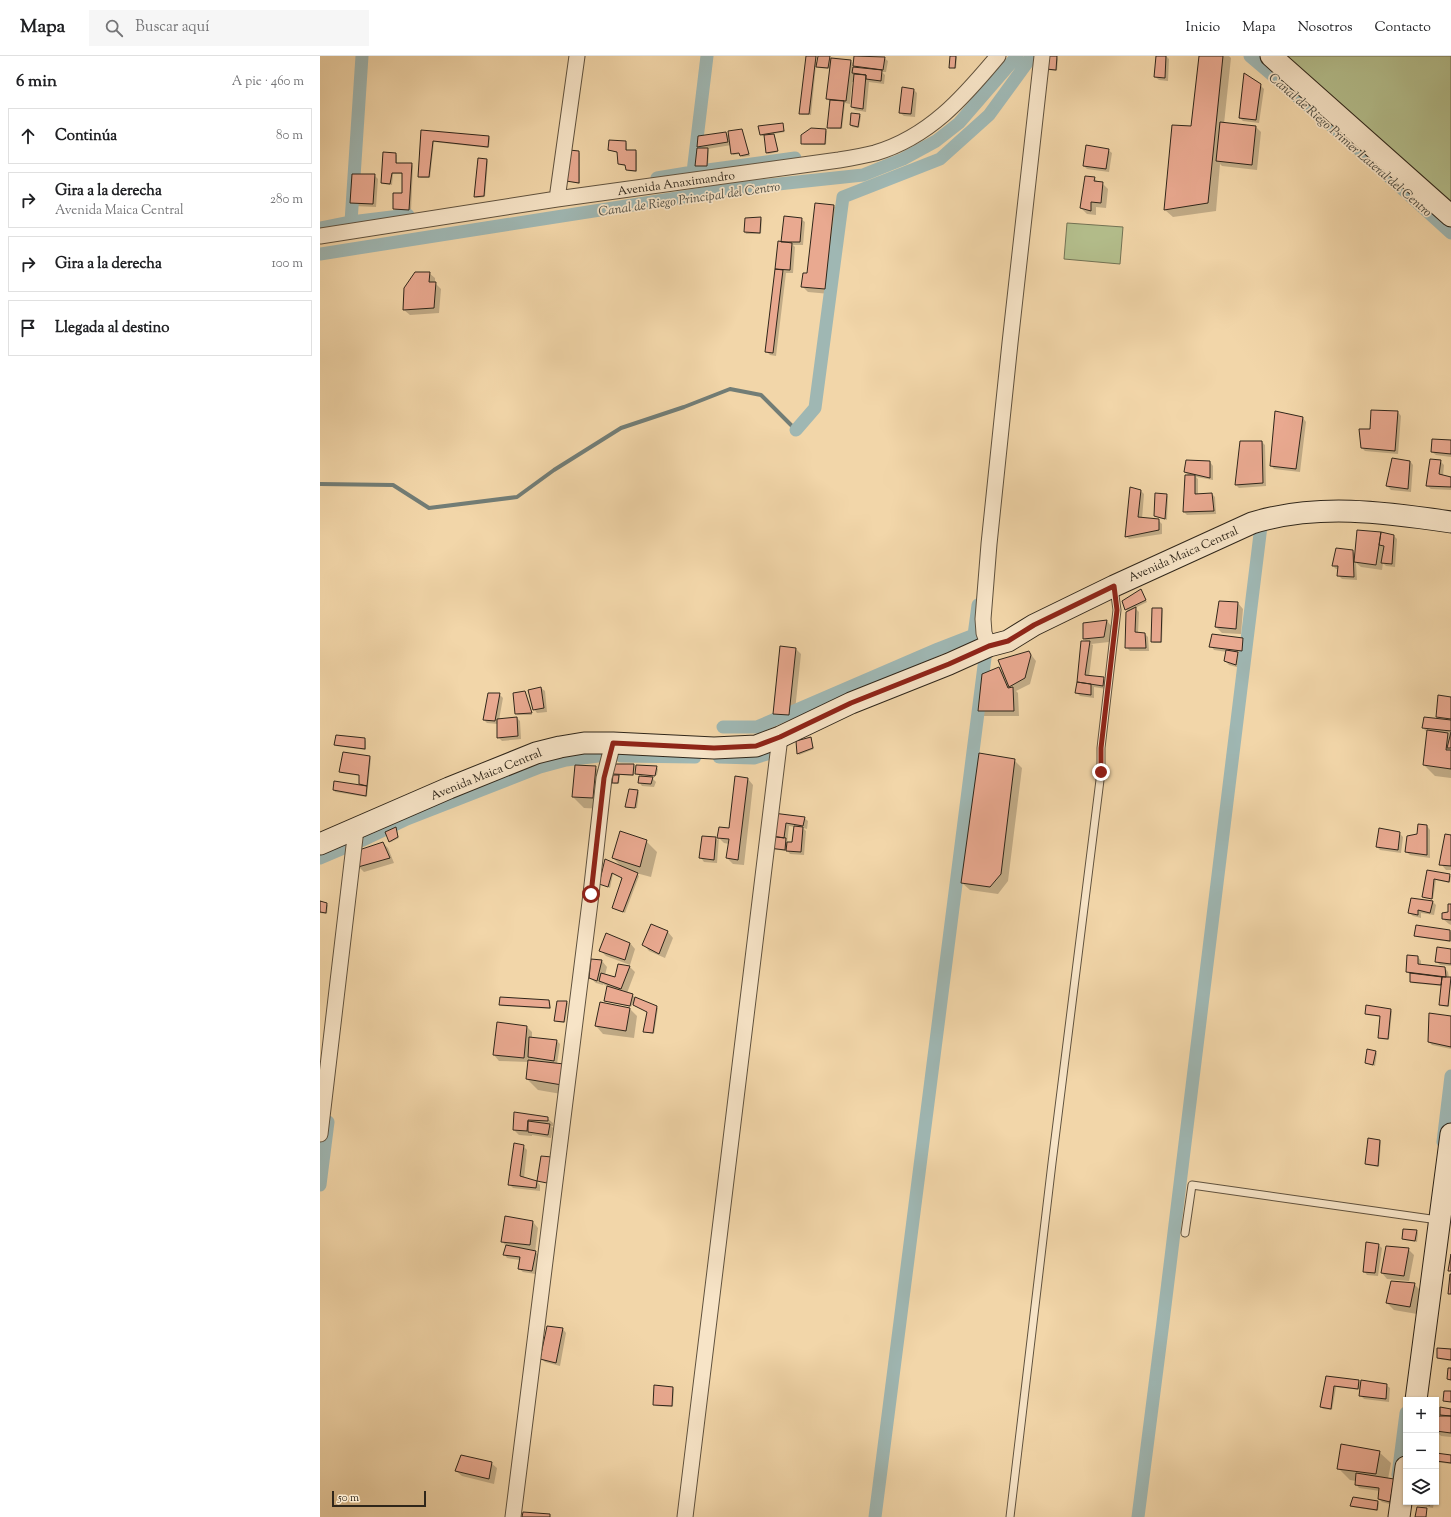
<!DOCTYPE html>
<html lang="es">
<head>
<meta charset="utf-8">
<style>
  :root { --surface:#fff; --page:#f6f6f6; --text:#202124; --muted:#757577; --line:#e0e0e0 }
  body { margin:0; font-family:"Sorts Mill Goudy",serif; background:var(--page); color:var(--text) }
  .controls { position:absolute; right:12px; bottom:12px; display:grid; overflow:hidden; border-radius:0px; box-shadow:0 1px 3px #0004 }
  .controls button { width:36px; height:36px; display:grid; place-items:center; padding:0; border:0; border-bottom:1px solid var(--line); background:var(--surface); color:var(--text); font:20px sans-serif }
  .scale { position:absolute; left:12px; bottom:10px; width:94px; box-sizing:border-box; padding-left:4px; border:2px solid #2f261a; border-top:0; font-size:11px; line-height:14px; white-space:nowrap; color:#2f261a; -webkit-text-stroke:3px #f7e4c7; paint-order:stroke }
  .stop { position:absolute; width:12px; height:12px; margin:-9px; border:3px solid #8f2418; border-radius:50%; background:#fff }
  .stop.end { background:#8f2418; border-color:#fff; box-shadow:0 1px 4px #0008 }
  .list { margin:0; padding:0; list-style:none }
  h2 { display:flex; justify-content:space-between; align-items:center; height:52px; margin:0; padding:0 16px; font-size:17px }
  h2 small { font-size:13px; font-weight:400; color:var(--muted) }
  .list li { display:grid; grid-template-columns:26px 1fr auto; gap:12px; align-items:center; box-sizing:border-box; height:56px; margin:0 8px 8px; padding:0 8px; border:1px solid var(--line); border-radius:0px }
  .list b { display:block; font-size:15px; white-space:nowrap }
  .list p { margin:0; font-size:13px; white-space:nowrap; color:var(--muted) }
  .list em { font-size:13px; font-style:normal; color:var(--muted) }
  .icon { flex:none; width:22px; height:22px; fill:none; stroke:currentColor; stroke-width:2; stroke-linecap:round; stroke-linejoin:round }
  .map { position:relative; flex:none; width:1131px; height:1461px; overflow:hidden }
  header { display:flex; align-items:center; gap:24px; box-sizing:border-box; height:56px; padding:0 20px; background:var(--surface); border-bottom:1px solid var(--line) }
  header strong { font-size:19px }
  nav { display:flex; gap:22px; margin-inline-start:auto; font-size:14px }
  .search { width:280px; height:36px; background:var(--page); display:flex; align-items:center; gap:10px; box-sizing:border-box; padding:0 14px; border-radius:0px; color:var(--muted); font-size:15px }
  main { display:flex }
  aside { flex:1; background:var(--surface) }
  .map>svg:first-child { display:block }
  .green { fill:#b4bf8d; stroke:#727254 }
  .shadow { fill:#0003; fill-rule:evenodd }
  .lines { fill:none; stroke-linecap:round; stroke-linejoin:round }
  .stream { stroke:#727d76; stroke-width:4 }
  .canal { stroke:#9fb7b3; stroke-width:13 }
  .building { fill:#e9a990; stroke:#2f261a }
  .lane-casing { stroke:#60523e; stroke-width:9 }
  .street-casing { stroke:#60523e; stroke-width:17 }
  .secondary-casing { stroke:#2f261a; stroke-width:23 }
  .lane { stroke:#f7e4c7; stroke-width:7 }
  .street { stroke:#f7e4c7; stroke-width:15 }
  .secondary { stroke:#f7e4c7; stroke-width:21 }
  .route { stroke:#8f2418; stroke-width:5 }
  .labels { text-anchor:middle; stroke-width:3.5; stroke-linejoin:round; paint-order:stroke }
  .street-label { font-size:12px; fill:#2f261a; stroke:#f7e4c7 }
  .water-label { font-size:13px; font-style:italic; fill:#4b4a40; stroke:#f7e4c7 }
</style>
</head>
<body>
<header>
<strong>Mapa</strong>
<div class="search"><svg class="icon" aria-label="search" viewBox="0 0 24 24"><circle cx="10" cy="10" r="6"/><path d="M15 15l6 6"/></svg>Buscar aquí</div>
<nav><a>Inicio</a><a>Mapa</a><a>Nosotros</a><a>Contacto</a></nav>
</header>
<main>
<aside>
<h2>6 min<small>A pie · 460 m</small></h2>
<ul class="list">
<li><svg class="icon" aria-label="ahead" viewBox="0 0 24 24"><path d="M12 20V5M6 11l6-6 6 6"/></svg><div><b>Continúa</b></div><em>80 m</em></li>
<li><svg class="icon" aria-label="right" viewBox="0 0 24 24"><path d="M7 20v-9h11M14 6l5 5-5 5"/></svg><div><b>Gira a la derecha</b><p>Avenida Maica Central</p></div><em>280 m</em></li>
<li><svg class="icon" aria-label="right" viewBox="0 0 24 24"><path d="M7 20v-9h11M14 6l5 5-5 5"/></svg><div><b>Gira a la derecha</b></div><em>100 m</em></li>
<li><svg class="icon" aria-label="arrive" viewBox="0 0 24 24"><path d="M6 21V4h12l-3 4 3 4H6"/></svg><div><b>Llegada al destino</b></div></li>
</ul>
</aside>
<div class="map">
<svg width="1131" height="1461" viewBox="0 0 1131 1461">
  <rect width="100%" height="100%" fill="#f2d6a9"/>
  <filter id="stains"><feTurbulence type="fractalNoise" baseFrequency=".005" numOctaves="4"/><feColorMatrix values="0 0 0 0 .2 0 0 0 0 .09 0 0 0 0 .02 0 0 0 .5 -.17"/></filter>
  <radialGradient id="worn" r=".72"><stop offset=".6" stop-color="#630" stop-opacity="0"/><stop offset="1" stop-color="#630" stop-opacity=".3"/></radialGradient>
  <path class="green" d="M962 0H1131V151Z
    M747 167 803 171 800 208 744 203Z"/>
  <path class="shadow" d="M487 0H497L496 6H498L499 0H510L511 3 531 5 534 8 535 0 564 2 568 5 566 16H562L565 19 564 28 549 26 546 56 535 54 532 51 534 26H532L530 48 525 47 522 73H510L509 71 510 46 507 42 510 13 499 12 496 9 491 59H482L480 58Z
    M631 0 637 1 636 13 630 11Z
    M835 0H846L849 3 848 25 839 24 835 21 837 0Z
    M880 0H909L911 2 904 68 936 71 941 76 937 114 902 110 900 108 896 155 853 161 845 154 853 70 872 71Z
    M737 1 738 3 737 15 728 14 727 13Z
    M940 29 944 33 939 67 923 65 920 62Z
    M594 34 597 37 595 61 584 60 580 57Z
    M539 59 541 60 539 72 532 71 531 69Z
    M462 68 465 76 453 78 455 80 458 96 448 98 447 97 445 80H442L441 79Z
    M422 74 430 100 422 101 420 98 413 99 411 89 388 93 389 94 388 111H378L376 110 381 93 378 90 406 77 410 81Z
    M505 74 507 75 506 89H484L482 87Z
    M102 75 169 81 170 82 169 92 114 86 110 122H101L99 121Z
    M305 86 307 87V95H316L317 97V116L308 115 306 110 300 109 299 108 298 97 289 94Z
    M788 94 792 97 789 116 767 113 764 110Z
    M258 96 260 97V128L247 125Z
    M75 98 77 99V108H92L93 110 91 155 76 154 74 152 83 138V118H73L72 129 63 128 62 127Z
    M167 104 168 105 165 141 156 142 155 141Z
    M54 119 58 123 56 151 34 150 31 147Z
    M774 122 779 127H782L788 133 786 152 776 151V159L767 158 761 152Z
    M513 149 519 155 510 238 488 236 482 230 488 218Z
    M441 162 442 163 441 178H426L425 176 426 163Z
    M481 163 485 166 483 189H473L475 191 473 217H466L456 300 450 299 446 295 458 187H462Z
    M109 217 115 222V227L121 233 119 257 90 259 84 254Z
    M1078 356 1081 360 1078 398 1045 395 1042 392 1051 374Z
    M983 362 986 366 980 416 954 413 951 409Z
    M1131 385V401L1116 399 1112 396Z
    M921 386H942L945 389 946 430 919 432 916 429Z
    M1090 405 1093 409 1091 436 1071 434 1067 430Z
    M1120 405 1124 409 1123 420 1131 422V434L1111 433 1107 430Z
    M890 406 893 410V424L876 421 878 423V439L892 438 895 441 896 458 867 459 864 456 869 420 865 416Z
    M820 434 824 438 822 463 838 464 842 468V478L809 483 806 480Z
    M846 439 848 440 847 464 837 461Z
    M1074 480 1077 483 1075 511 1066 510 1063 507 1062 514 1041 511 1036 507 1037 524 1022 523 1018 519 1019 513H1016L1013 510 1032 495 1036 499Z
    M821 534 827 546 815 552 819 556 818 577 825 578 828 581 829 595H810L806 591 808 556 806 553Z
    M918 547 923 553 921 578 902 577 896 571Z
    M842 553 843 554 842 587H834L832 586Z
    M787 565 792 571 789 586 771 588 773 589 769 621 783 622 787 625 786 633 774 631V642L760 640 757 637 767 586 764 583V568Z
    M922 583 926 586 925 598 918 597 921 600 920 612 909 609 905 605 907 596 894 594 891 590Z
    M476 593 481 598 474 664 459 663 454 657Z
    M709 596 716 605 710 628 696 635 698 637 699 660H664L659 654 679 612 685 618Z
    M221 632 225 635 227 656 217 657 214 653Z
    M204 636 212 659H198L196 658Z
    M179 638 183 642 179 664 197 662 200 665 201 683 182 685 178 681V668L167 667 164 664Z
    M1131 642V722L1115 720 1104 709 1108 677 1103 672 1121 664 1117 660Z
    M491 682 494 693 479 699 478 697Z
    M45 683 46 685V694L16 690 15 689Z
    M50 701 51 702 47 741 15 736 14 734 44 731 40 727V720L21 717 20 715Z
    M694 704 702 712 688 825 678 838 650 834 642 827Z
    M296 709H314L315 710 314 720 300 719 299 728H294L293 726Z
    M275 711 286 722 284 753 264 752 253 741Z
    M336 711 338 713 337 719 316 717Z
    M321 719 332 722 336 726 334 731 322 730 319 726Z
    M416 722 428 723 433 729 424 809 413 808 407 802 409 788 404 787 399 782 397 807 384 806 381 802 395 782 398 784 400 772 409 773Z
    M317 735 319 736 317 752H307L306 750Z
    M454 758 484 762 488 765 487 773 483 772 486 775 484 799 470 798 466 793V795L451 793ZM469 770 475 771 473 787H467Z
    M1107 770 1110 774V802L1090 799 1086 796 1098 779Z
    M76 773 79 782 71 786 69 785Z
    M1079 777 1083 781 1081 797 1060 794 1057 791Z
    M1131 780V814H1126L1121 808Z
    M326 785 337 796 331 821 316 817 319 820 305 857 295 853 293 852 302 822 293 818 290 832 280 828 286 804 302 811 293 802Z
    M63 787 68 792 74 807 44 816 39 811Z
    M1108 815 1129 819 1131 820 1130 827 1116 824 1113 843 1104 841Z
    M0 846 8 849 7 858 0 857Z
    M1113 846 1116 849 1114 859 1101 857V862L1093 860 1089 857Z
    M1131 849V869L1129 868 1123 863 1129 857Z
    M332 869 348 876 353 882 345 902 329 895 324 889Z
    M1130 875 1131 876V886L1097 881 1095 880Z
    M310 887 315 893 310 909 286 900 280 894Z
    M1131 894V910L1120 909 1116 905Z
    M1098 901 1101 905V909L1125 912 1128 916 1129 922H1131L1129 951 1121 950 1120 949 1122 930 1092 927 1091 925V919L1087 916Z
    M272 904 282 905 287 911 285 919 295 922 309 910 315 916 307 937 338 952 334 978 324 976 328 956 313 947 311 951 285 944 288 931 283 928V929L276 927 270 922Z
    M229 944 230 946 231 953 182 950 180 949Z
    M246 946 248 947 245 967 237 966 235 964Z
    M281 947 310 953 317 960 314 982 283 978 276 970Z
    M1070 954 1072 955 1069 984 1060 983 1059 981 1061 961 1048 959 1046 958Z
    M1131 961V993L1112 989 1109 986Z
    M207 971 212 976V983L237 985 240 988 237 1008 253 1040 218 1034 207 1023 209 1006 179 1005 174 999Z
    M1055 996 1057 997 1055 1010 1048 1008 1046 1007Z
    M195 1057 227 1062 233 1067V1070H231L233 1072 231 1082 212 1079V1080L199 1079 194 1074Z
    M1060 1084 1061 1086 1059 1111 1047 1109 1046 1108Z
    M203 1090 207 1094 204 1122 217 1126 220 1129V1135L193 1132 189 1128Z
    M213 1166 218 1172 215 1196 219 1199 215 1218 203 1216 199 1213 200 1204 187 1202 184 1198 186 1190 182 1185Z
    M1097 1175 1098 1177 1097 1186 1085 1184 1083 1183Z
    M1058 1189 1062 1192 1058 1220 1047 1219 1044 1215Z
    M1067 1191 1088 1193 1094 1199 1089 1225 1067 1223 1062 1217Z
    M1094 1228 1102 1236 1097 1258 1074 1254 1067 1247Z
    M228 1271 243 1273 246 1277 240 1310 225 1306 222 1303Z
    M1131 1294V1305L1119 1303 1118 1302Z
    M1007 1321 1039 1325 1041 1327 1066 1329 1070 1332 1069 1346 1044 1343 1040 1339 1041 1334 1016 1331 1012 1354 1003 1353 1001 1351Z
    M335 1330 353 1332 354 1333 353 1351 336 1350 334 1348Z
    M1131 1354V1381L1121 1380 1116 1375V1368L1124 1361 1121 1358Z
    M1059 1396 1071 1407 1068 1423 1073 1424V1449L1062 1446 1059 1443 1060 1435 1039 1432 1036 1428V1425L1030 1424 1019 1413Z
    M1116 1398 1131 1400V1408L1116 1406Z
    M171 1407 177 1412 174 1428 142 1420 136 1415Z
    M1058 1446 1059 1447 1058 1455 1033 1451 1031 1450Z
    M1092 1446H1114L1113 1452 1095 1449Z"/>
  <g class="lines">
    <path class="stream" d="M0 428 73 429 109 452 197 441 234 414 301 372 364 351 410 333 441 339 476 374"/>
    <path class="canal" d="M930 0 1033 88 1131 177
      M373 116 387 0
      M337 122 373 116 475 102
      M31 166 42 0
      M0 172 31 166 88 159
      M0 198 357 142 421 132 543 119 583 103 616 85 639 67 697 0
      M476 374 495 352 523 141 620 103 669 59 712 0
      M403 671H437L618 593 654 579 658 549
      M301 700 375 701
      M399 701 434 702 450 697
      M41 785 87 763 220 711 246 704 278 700
      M0 802 26 791
      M1123 1086 1131 1020
      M0 1129 8 1066
      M1078 1419 1086 1357
      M555 1461 665 602
      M818 1461 843 1266 941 470"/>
  </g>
  <path class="building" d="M486 0H496L489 58H479Z
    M498 0H510L508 12 496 11Z
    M534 0 565 1 563 14 533 10Z
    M630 0H636L635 12H629Z
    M729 0H737L736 14 726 13Z
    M836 0H846L845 22 834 21Z
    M879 0H903L888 147 844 154 852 69 871 70Z
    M511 2 531 4 526 45 506 43Z
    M533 11 562 14 561 25 546 23V19L532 17Z
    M924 17 941 28 936 64 919 62Z
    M534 18 546 19 543 53 531 51Z
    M582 31 594 33 591 58 579 57Z
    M510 44 524 45 521 72H507Z
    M531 57 540 58 538 71 530 69Z
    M900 66 936 70 932 109 896 105Z
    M463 67 464 75 440 79 438 70Z
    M491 72 506 73 505 88H481V79Z
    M422 73 429 98 420 100 419 97 411 98 408 75Z
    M101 74 169 80 168 91 113 85 109 121H98Z
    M406 76 408 86 377 91 378 80Z
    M454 78 458 95 446 97 444 79Z
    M289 84 306 85V94H316V115L306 114 305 109 298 108 297 96 288 94Z
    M766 89 789 93 786 113 763 110Z
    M377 92H388L387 110H375Z
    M249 94 259 95V127L246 125Z
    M63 96 76 97V107H92L89 154 73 153V137H82V117H72L70 128 61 127Z
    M158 102 167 103 164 140 154 141Z
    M32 118H55L53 148 30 147Z
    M765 120 775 121 774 125 783 126 781 147 771 146V155L760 152Z
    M495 147 514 149 505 233 481 231 483 217H487Z
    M464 160 482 162 480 186H461Z
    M441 161 440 177 424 176 425 162Z
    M458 185 472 187 470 214 455 213Z
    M455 213 463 214 453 297 445 296Z
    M95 216H110L109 226H116L114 252 83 254 84 232Z
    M1051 354 1078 355 1075 395 1041 392 1039 373H1050Z
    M955 355 983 361 976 413 950 410Z
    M1112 383 1131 384V398L1111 396Z
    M920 385H942L943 427 915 429Z
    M1072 402 1090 405 1088 433 1066 430Z
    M1110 403 1121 404 1119 418 1131 421V431L1106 430Z
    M866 404 890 405V422L864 416Z
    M865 419H875V438L892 437 894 455 863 456Z
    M810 431 821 434 818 461 839 463V474L805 481Z
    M835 437 847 438 845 463 834 460Z
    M1037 474 1061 476 1056 509 1034 506Z
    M1061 476 1074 479 1072 508 1061 507 1064 490 1059 489Z
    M1016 492 1033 494 1034 521 1017 520 1018 510H1012Z
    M821 533 826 544 805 554 802 545Z
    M899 545 918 546 916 573 895 571Z
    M816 551 815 576 825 577 826 592H805L806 556Z
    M832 552H842L841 586H831Z
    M787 564 784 581 763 583V567Z
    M892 578 923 582 922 595 889 591Z
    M761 585H770L765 619 784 621 783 630 757 626Z
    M460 590 476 592 469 659 453 658Z
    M906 594 918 596 916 609 904 605Z
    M709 595 711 599 705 622 689 631 678 604Z
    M679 611 688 632 693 631 694 655H658L662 618Z
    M757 626 771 628V639L755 637Z
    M221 631 224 652 213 654 208 634Z
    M205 635 212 657 195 658 193 637Z
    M168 637H180L175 665 163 664Z
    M1118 639 1131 641V663L1116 661Z
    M197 661 198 680 177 682V663Z
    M1104 661 1131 664V675L1102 672Z
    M1107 674 1128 677 1126 694H1131V713L1103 709Z
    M1131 676V692H1127Z
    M16 679 45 682V693L14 689Z
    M491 681 493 692 477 698 476 685Z
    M23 696 50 700 47 730 39 728V719L19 716Z
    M659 697 695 703 681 818 670 831 641 827Z
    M295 708H314L313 719 293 718Z
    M255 709 276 710 273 742 252 741Z
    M316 709 337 710 335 720 315 718Z
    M293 719H299L298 727H292Z
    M319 720 333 721 331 728 318 727Z
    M415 720 428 722 418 804 406 802 409 783 397 782 399 771 409 772Z
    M14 725 47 730 46 740 13 734Z
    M309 733 318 734 315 752 305 751Z
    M453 757 485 761 483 770 466 767 464 782 450 780Z
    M1098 768 1107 769V799L1085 796 1087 780 1097 778Z
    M474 770 483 771 481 796 466 795 467 786H472Z
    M76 771 78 781 69 786 65 776Z
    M1059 772 1080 776 1078 794 1056 791Z
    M300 775 327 784 320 811 292 802Z
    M1125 778 1131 779V810L1119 809Z
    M382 780 396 781 394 804 379 802Z
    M450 780 466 782 465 794 449 792Z
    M63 786 70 802 38 811 39 794Z
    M285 803 318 817 303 856 292 852 302 822 292 817 288 831 279 828Z
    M1107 814 1130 818 1129 826 1114 823 1112 843 1102 841Z
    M1091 842 1113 845 1110 857 1098 854V859L1088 857Z
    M0 845 7 847 6 857 0 856Z
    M1128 848H1131V864L1122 863V857L1128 856Z
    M331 868 348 875 339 898 322 889Z
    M1096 869 1130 874V885L1094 880Z
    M286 877 310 887 305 904 279 895Z
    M1117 891 1131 893V908L1115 906Z
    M1087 899 1098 900V908L1125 911 1126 921 1086 916Z
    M271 903 282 904 277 925 269 922Z
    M298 908 310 910 301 933 279 925 281 917 295 921Z
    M1090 917 1122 921 1121 929 1090 926Z
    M1122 921H1131L1128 950 1119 949Z
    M287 930 313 938 310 950 284 945Z
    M180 941 229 944 230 952 179 949Z
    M315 941 337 950 333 977 323 976 327 956 313 949Z
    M237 945H247L244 966 234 965Z
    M280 946 310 952 306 975 275 970Z
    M1046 949 1071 953 1068 983 1058 982 1060 960 1045 958Z
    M1109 957 1131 960V991L1108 986Z
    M177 966 207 970 204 1002 173 999Z
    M209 981 237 984 234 1005 208 1001Z
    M1047 993 1056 995 1053 1009 1045 1007Z
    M208 1004 244 1008 242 1029 206 1023Z
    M194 1056 228 1061V1065L208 1064 207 1075 193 1074Z
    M208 1065 230 1068 228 1079 208 1076Z
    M1048 1082 1060 1084 1058 1110 1045 1108Z
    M194 1087 204 1089 200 1120 217 1125 216 1132 188 1129Z
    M221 1100 232 1101 227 1127 217 1125Z
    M185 1160 213 1165 210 1189 181 1186Z
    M1083 1173 1097 1174 1095 1185 1082 1183Z
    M1046 1186 1059 1188 1055 1217 1043 1216Z
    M186 1189 216 1195 212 1215 198 1213 200 1201 183 1199Z
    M1066 1190 1089 1192 1084 1220 1061 1217Z
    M1131 1198V1215H1128Z
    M1130 1218H1131V1238H1128Z
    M1071 1225 1095 1227 1090 1251 1066 1247Z
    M227 1270 243 1272 236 1307 220 1303Z
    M1117 1292 1131 1293V1304L1117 1302Z
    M1128 1312H1131V1324L1127 1323Z
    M1006 1320 1039 1324 1038 1333 1014 1330 1011 1353 1000 1351Z
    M1041 1324 1067 1328 1066 1343 1039 1340Z
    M334 1329 353 1331 352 1350 333 1349Z
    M1124 1335H1131V1346L1123 1345Z
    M1120 1351 1131 1353V1360L1120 1359Z
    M1116 1360H1131V1377L1116 1375Z
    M1021 1388 1060 1395 1056 1418 1017 1413Z
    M1116 1397 1131 1399V1407L1116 1405Z
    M141 1399 172 1406 169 1423 135 1415Z
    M1036 1417 1074 1423 1070 1446 1058 1443 1059 1432 1035 1429Z
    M1033 1441 1058 1445 1057 1454 1030 1450Z
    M1091 1446H1111L1110 1449Z
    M1097 1451 1107 1452 1106 1461H1095Z
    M203 1456 230 1458V1461H202Z"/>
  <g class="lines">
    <g class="lane-casing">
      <path id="lane" d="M865 1177 872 1129 1118 1164
        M690 1461 732 1107 781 716V692L797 554 794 532"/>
    </g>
    <g class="street-casing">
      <path id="street" d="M237 143 257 0
        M0 180 237 143 519 104C531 102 543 100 555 97 609 81 643 42 678 0
        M669 590 664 577 663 563 669 488 690 287 722 0
        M0 1078 36 773
        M193 1461 271 838 284 722 293 687
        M365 1461 460 681"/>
    </g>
    <g class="secondary-casing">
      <path id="secondary" d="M951 0 1131 160
        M0 788 129 732 216 697 240 691 264 687H293L394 692 436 690 460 681 531 647 629 608 669 590 688 585 714 569 794 530 932 467C997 447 1064 456 1131 466
        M1096 1344 1131 1078
        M1079 1461 1086 1411"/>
    </g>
    <use href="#lane" class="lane"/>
    <use href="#street" class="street"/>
    <use href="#secondary" class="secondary"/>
  </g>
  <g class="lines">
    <path class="route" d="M271 838 284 722 293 687 394 692 436 690 460 681 531 647 629 608 669 590 688 585 714 569 794 530 797 554 781 692V716"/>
  </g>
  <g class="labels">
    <g class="street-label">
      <text transform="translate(356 127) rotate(-8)" y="4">Avenida Anaximandro</text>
      <text transform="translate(863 498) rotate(-24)" y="4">Avenida Maica Central</text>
      <text transform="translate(166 718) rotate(-22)" y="4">Avenida Maica Central</text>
    </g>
    <g class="water-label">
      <text transform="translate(1031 88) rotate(41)" y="5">Canal de Riego Primer Lateral del Centro</text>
      <text transform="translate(369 142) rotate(-8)" y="5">Canal de Riego Principal del Centro</text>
    </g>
  </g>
  <rect width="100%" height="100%" filter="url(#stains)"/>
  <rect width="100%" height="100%" fill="url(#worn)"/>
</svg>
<div class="controls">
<button>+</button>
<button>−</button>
<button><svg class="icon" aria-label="layers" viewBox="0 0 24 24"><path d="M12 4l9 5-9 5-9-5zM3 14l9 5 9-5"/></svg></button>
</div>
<div class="scale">50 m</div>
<div class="stop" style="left:271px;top:838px"></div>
<div class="stop end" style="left:781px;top:716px"></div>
</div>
</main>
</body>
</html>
